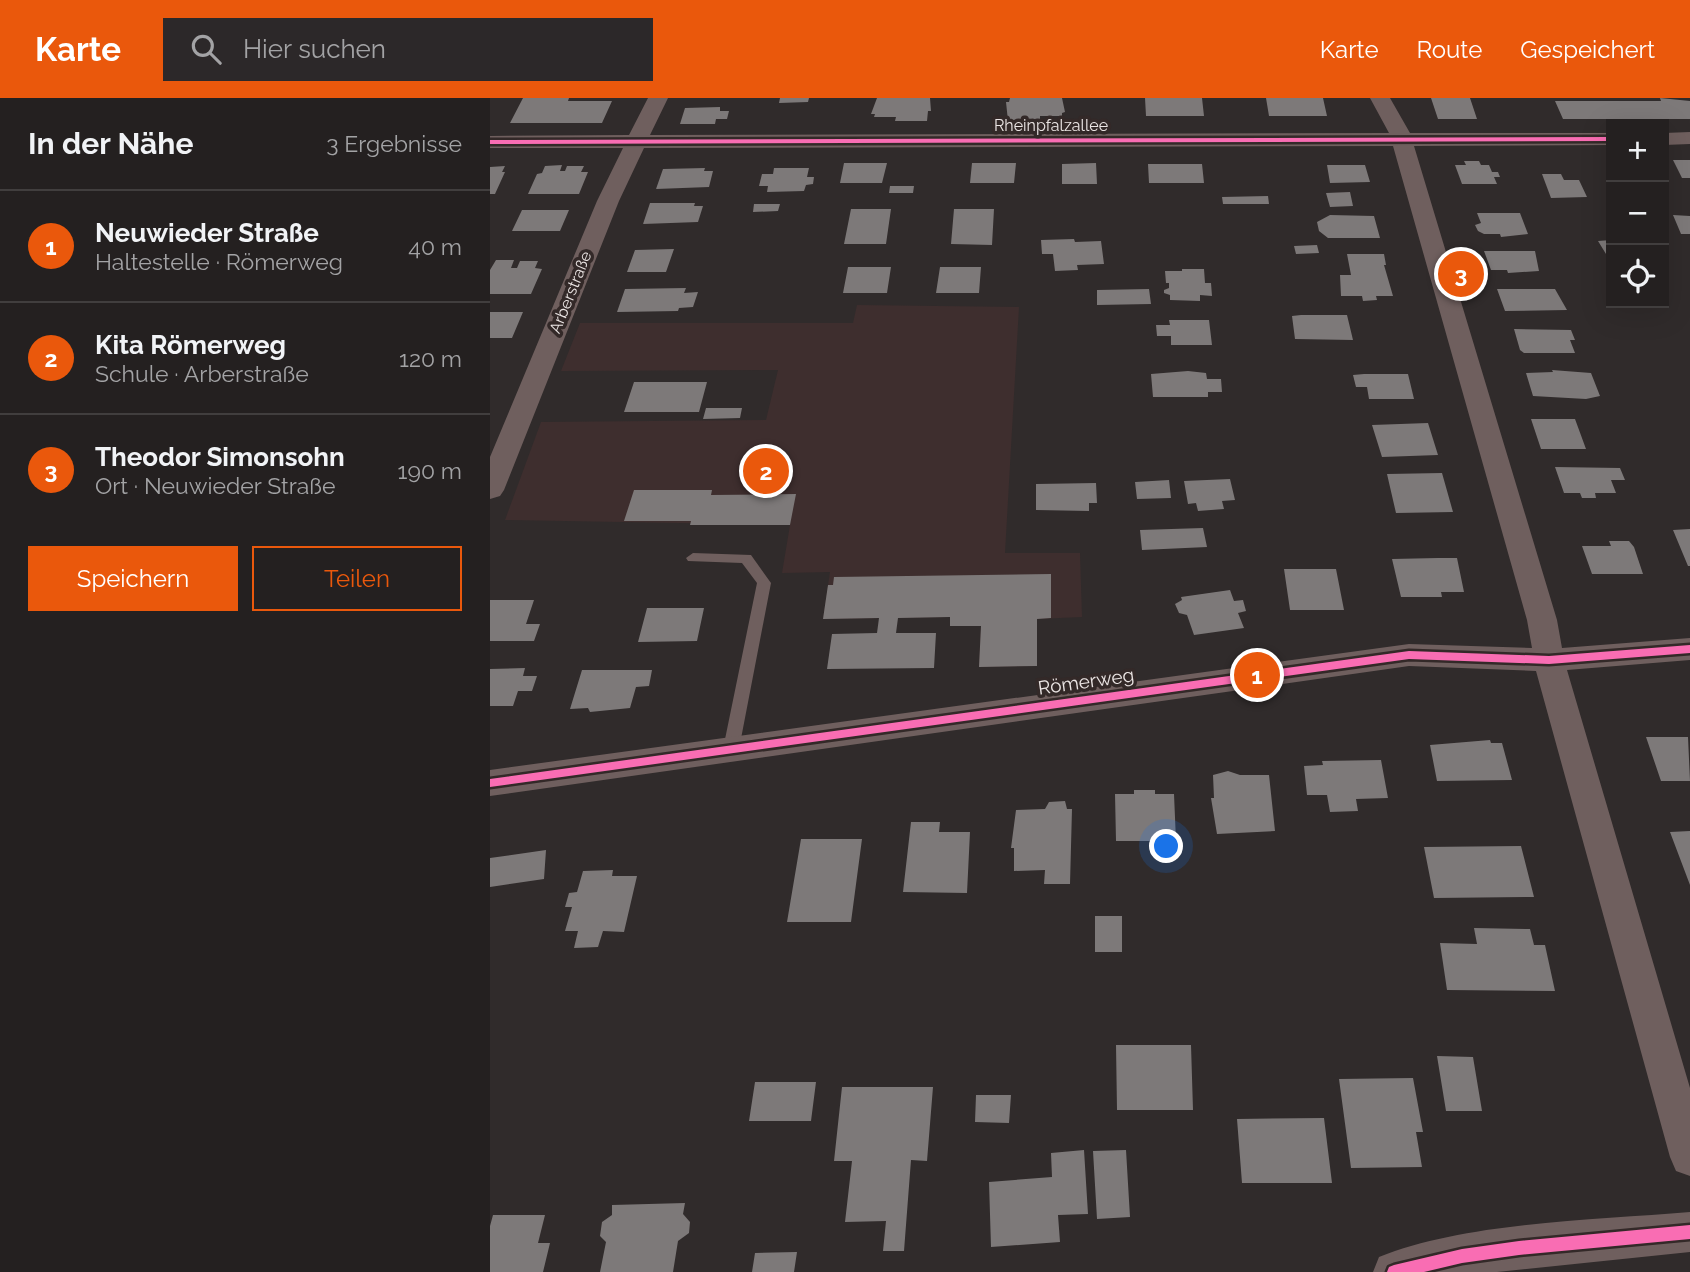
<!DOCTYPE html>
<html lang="de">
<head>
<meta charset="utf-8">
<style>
  :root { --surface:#242020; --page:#2c2829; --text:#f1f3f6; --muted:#a3a3a5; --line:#413e3e; --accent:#ea580c }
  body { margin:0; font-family:Raleway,sans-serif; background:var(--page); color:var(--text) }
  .controls { position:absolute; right:21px; top:21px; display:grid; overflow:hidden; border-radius:0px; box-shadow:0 7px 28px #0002 }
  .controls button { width:63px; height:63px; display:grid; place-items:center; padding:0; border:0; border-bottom:2px solid var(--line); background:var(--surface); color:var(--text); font:35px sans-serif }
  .you { position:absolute; left:677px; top:749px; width:24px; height:24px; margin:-18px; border:5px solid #fff; border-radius:50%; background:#1a73e8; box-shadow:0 0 0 10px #1a73e833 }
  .badge { display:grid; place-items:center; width:46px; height:46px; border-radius:50%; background:var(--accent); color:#fff; font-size:23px; font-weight:700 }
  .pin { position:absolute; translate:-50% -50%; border:4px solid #fff; box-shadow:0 2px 7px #0006 }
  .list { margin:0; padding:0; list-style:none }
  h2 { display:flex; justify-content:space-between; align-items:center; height:91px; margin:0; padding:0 28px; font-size:30px }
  h2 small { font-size:23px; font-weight:400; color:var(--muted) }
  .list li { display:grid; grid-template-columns:46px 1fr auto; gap:21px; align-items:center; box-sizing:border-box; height:112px; padding:0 28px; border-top:2px solid var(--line) }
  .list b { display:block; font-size:26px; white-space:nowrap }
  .list p { margin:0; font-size:23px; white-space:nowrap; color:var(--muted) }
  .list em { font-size:23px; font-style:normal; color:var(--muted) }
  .actions { display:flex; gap:14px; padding:21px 28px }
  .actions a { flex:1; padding:16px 0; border:2px solid var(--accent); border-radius:0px; text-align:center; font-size:24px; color:var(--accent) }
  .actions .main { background:var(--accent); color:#fff }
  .icon { flex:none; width:38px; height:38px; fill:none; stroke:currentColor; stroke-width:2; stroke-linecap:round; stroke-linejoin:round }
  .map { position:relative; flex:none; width:1200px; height:1174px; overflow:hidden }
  header { display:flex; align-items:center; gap:42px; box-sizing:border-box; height:98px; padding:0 35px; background:var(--accent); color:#fff }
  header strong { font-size:33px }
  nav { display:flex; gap:38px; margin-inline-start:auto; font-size:24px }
  .search { width:490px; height:63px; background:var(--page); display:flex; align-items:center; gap:18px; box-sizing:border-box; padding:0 24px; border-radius:0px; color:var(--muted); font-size:26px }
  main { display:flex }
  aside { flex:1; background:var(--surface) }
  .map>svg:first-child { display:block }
  .built { fill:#3e2e2e }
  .building { fill:#7d7979 }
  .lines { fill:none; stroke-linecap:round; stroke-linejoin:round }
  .service { fill:#6f5f5e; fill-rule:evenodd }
  .minor { fill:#6f5f5e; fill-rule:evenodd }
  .cycleway-casing { stroke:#332928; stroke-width:5 }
  .cycleway { fill:#f96db3; fill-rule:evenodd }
  .labels { text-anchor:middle; stroke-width:7; stroke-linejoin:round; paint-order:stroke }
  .far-street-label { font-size:16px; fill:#ebe5e4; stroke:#332928 }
  .street-label { font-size:19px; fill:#ebe5e4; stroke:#332928 }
</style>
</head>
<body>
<header>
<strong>Karte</strong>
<div class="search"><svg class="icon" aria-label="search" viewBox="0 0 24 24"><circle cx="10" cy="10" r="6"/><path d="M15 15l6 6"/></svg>Hier suchen</div>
<nav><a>Karte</a><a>Route</a><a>Gespeichert</a></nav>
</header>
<main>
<aside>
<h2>In der Nähe<small>3 Ergebnisse</small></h2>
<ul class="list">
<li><span class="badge">1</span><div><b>Neuwieder Straße</b><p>Haltestelle · Römerweg</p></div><em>40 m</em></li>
<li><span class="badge">2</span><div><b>Kita Römerweg</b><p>Schule · Arberstraße</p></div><em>120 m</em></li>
<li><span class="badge">3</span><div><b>Theodor Simonsohn</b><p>Ort · Neuwieder Straße</p></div><em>190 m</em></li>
</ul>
<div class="actions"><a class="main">Speichern</a><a>Teilen</a></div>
</aside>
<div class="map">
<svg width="1200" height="1174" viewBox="0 0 1200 1174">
  <rect width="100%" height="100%" fill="#302b2b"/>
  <path class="built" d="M367 207 529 209 515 455H590L592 519 547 521V568L489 569 491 528H460V519L333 521 340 474 292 475 300 427 15 422 51 324 276 322 288 272 71 273 90 225H363Z"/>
  <path class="building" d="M33 0H79L78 3H122L112 25H20Z
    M290 0H319L318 4 289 5Z
    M387 0H440L441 13H438L437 23H405L406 19H384L385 16H381Z
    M520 0H572L575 14 572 15V18H550V22L518 23 516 4H519Z
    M655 0H712L714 18H656Z
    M776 0H833L837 18H779Z
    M941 0H980L987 21H948Z
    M1170 0 1200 3V21H1073L1065 3H1171Z
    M230 9V13H239L237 21H226L225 26H190L195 10Z
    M1183 62H1200V80H1192Z
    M974 63H989L991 67H999L1002 74H1008L1010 79H1004L1007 86H972L965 67H976Z
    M354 65H397L392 85H350Z
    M482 65H526L524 85H480Z
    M606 65 607 86H572V66Z
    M658 66H712L714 85H659Z
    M72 67 70 73H75L77 68H94L91 74H98L89 96H38L47 76 52 75 55 68Z
    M837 67H875L880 84 840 85Z
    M15 68 12 74H15L5 96H0V69Z
    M215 70 214 73H223L219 89 166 91 173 71Z
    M284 70H319L317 79H324L323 86 316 87 314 93 277 94 278 88H269L272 76H283Z
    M1052 76H1071L1074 82H1089L1097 99 1061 100Z
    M400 88H424L423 95H399Z
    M860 94 863 108 840 109 836 95Z
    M778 98 779 106H733L732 99Z
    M160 105H205L204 108H213L208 124 153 126Z
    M264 106H290L288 113 263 114Z
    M361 111H401L396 146H354Z
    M464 111H504L502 147 461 146Z
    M32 112H79L70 133H22Z
    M987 115H1030L1038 136 1011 139 1010 136H994L988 133 985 127 991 125Z
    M840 117 884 118 890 140H838L829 133 827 124Z
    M1183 117 1200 118V136H1191Z
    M584 141 585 144 611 143 614 166 587 167 588 172 565 173 563 156H552L551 142Z
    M1121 142V156H1116L1108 143Z
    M827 147 829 155 806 156 804 148Z
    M184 151 176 174H137L145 152Z
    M994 153H1045L1049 173 1018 175 1017 172H1001Z
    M857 156H894L896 167H894L903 198H886L887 202 873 203 872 198H851L850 177H861Z
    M6 162H24L21 170H27L30 163H48L45 170 52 171 41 196H0V172Z
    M358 169H401L397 195H353Z
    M450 169H491L489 195H446Z
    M692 171H714L715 185H721L722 198 710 197V203L680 202V197L674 195V192L679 190V185H676L675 173H692Z
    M196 190 194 195 208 194 203 209 189 210 188 213 127 214 135 191Z
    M659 191 661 206 607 207V192Z
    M1007 191H1065L1077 212 1015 213Z
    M0 214H33L22 240H0Z
    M811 217H857L863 242 805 241 802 218Z
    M679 222H719L722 247H681V238H667L666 227H680Z
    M1024 231 1081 232 1085 242H1080L1085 255H1034L1030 252Z
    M1062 272 1101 275 1110 298 1096 301 1043 298 1036 275 1063 274Z
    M698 273 716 275 717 281H731L732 294H718V299H663L661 276Z
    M874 276H918L924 301H879L877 289H866L863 277Z
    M144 284H217L209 314H134Z
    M216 310H252L250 320 213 321Z
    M1041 321H1085L1096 351H1051Z
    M938 325 948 357 892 359 882 327Z
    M1065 369 1130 370 1135 382H1121L1126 395H1105L1106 400H1092L1090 395H1074Z
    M952 375 963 414 906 415 897 376Z
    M740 381 745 402 732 403 734 411 708 413 706 405 698 406 694 383Z
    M679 382 681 400 647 401 645 384Z
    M606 385 607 405H599V413L546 412V386Z
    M144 392H222L221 397 306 396 300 427H200L201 423H134Z
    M713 430 717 449 652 452 650 432Z
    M1200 431V468H1198L1183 432Z
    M1119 443H1139L1144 449 1153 476H1102L1092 448H1121Z
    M948 460H967L974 494H951L952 499H911L902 461Z
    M794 471H846L854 512H800Z
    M561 476V520L547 521V568L489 569 491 528H460V519L408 520 406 535H446L444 570 337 571 342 536 387 535 389 520 333 521 338 487H343L344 479Z
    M740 492 744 503 753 502 756 513 748 515 754 530 704 537 697 517 689 515 685 506 692 502 691 499Z
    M0 502H44L36 526H50L44 543H0Z
    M157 510H214L207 543 148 544Z
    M35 570 33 578H47L42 593H28L23 608H0V571Z
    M92 572H162L159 588 146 589 140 610 100 614 98 610 80 611Z
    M1156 639H1198L1200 683H1171Z
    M1000 642 1001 645H1012L1022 682 947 683 940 647Z
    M891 662 898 700 866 701 868 713 840 714 837 697H817L814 668 833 667 832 663Z
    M738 673 750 677H779L785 733 727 736 721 700H724L723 677Z
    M644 692H665V696H684L686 743H626L625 696H644Z
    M575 703 577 711H582L580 786H554L555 772 524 773V750H521L526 712 555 711 559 704Z
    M421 724H450L449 734H480L477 795 413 794Z
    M1200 733V787L1180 734Z
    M311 741H372L361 824H297Z
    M1031 748 1044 799 944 800 934 749Z
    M56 752 54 781 0 789V760Z
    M123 772 122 778H147L134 834 113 833 108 849 84 850 88 833H75L82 809H75L79 795 87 794 93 773Z
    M605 818H632V854H605Z
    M984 830 1040 831 1044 847H1055L1065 893 957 892 950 845 987 846Z
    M626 947H701L703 1012H627Z
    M947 958 983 959 992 1013H956Z
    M923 980 933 1034H926L932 1069 861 1070 849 981Z
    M265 984H326L321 1023H259Z
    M352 989H443L437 1063 421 1062 414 1153H393L396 1123 355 1124 362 1063H344Z
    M486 997H521L519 1025 485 1024Z
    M834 1020 842 1085H752L747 1021Z
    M594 1052 598 1116 568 1117 570 1144 501 1149 499 1084 562 1079 561 1055Z
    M636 1052 640 1119 607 1121 603 1053Z
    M195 1105 193 1116 200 1124 199 1135 188 1143 183 1174H110L116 1144 110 1138 112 1124 122 1117V1107Z
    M3 1117H55L48 1145H60L53 1174H0V1128Z
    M307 1154 304 1174H262L265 1155Z"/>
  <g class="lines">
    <path class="service" d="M203 455 261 457 281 485 249 651 247 655H235L233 651 267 485 252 465 198 463 196 460Z"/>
    <path class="minor" d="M158 0H178L160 37 899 35 880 0H900L920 35H1121V47L924 48 1067 522 1072 550 1200 540V562L1077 572 1200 990V1078L1186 1073 1180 1059 1046 573 919 568 0 698V672L919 546 1042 550 1037 522 903 48 154 50 129 103 14 392 10 398 0 401V359L107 103 133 50H0V38L139 37Z
      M1200 34V46L1174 47V35Z
      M1200 1114V1154L1007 1174H883L889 1159C975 1124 1106 1122 1200 1114Z"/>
    <g class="cycleway-casing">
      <path id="cycleway" d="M1121 39V43L0 46V42Z
        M1200 547V555L1059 566 919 561 0 689V681L919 553 1059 558Z
        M1200 1127V1141L1029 1157 972 1165 934 1174H897L899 1169 904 1167 972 1151 1029 1143Z"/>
    </g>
    <use href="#cycleway" class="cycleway"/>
  </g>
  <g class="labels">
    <g class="far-street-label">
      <text x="561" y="33">Rheinpfalzallee</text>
      <text transform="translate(80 194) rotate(-68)" y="6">Arberstraße</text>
    </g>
    <g class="street-label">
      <text transform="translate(596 583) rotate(-8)" y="7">Römerweg</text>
    </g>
  </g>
</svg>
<div class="controls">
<button>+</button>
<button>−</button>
<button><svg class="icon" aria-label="locate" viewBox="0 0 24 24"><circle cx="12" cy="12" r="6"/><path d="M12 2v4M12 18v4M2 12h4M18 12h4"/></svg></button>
</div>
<div class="you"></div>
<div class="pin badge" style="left:767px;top:577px">1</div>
<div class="pin badge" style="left:276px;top:373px">2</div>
<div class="pin badge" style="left:971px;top:176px">3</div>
</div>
</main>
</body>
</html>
